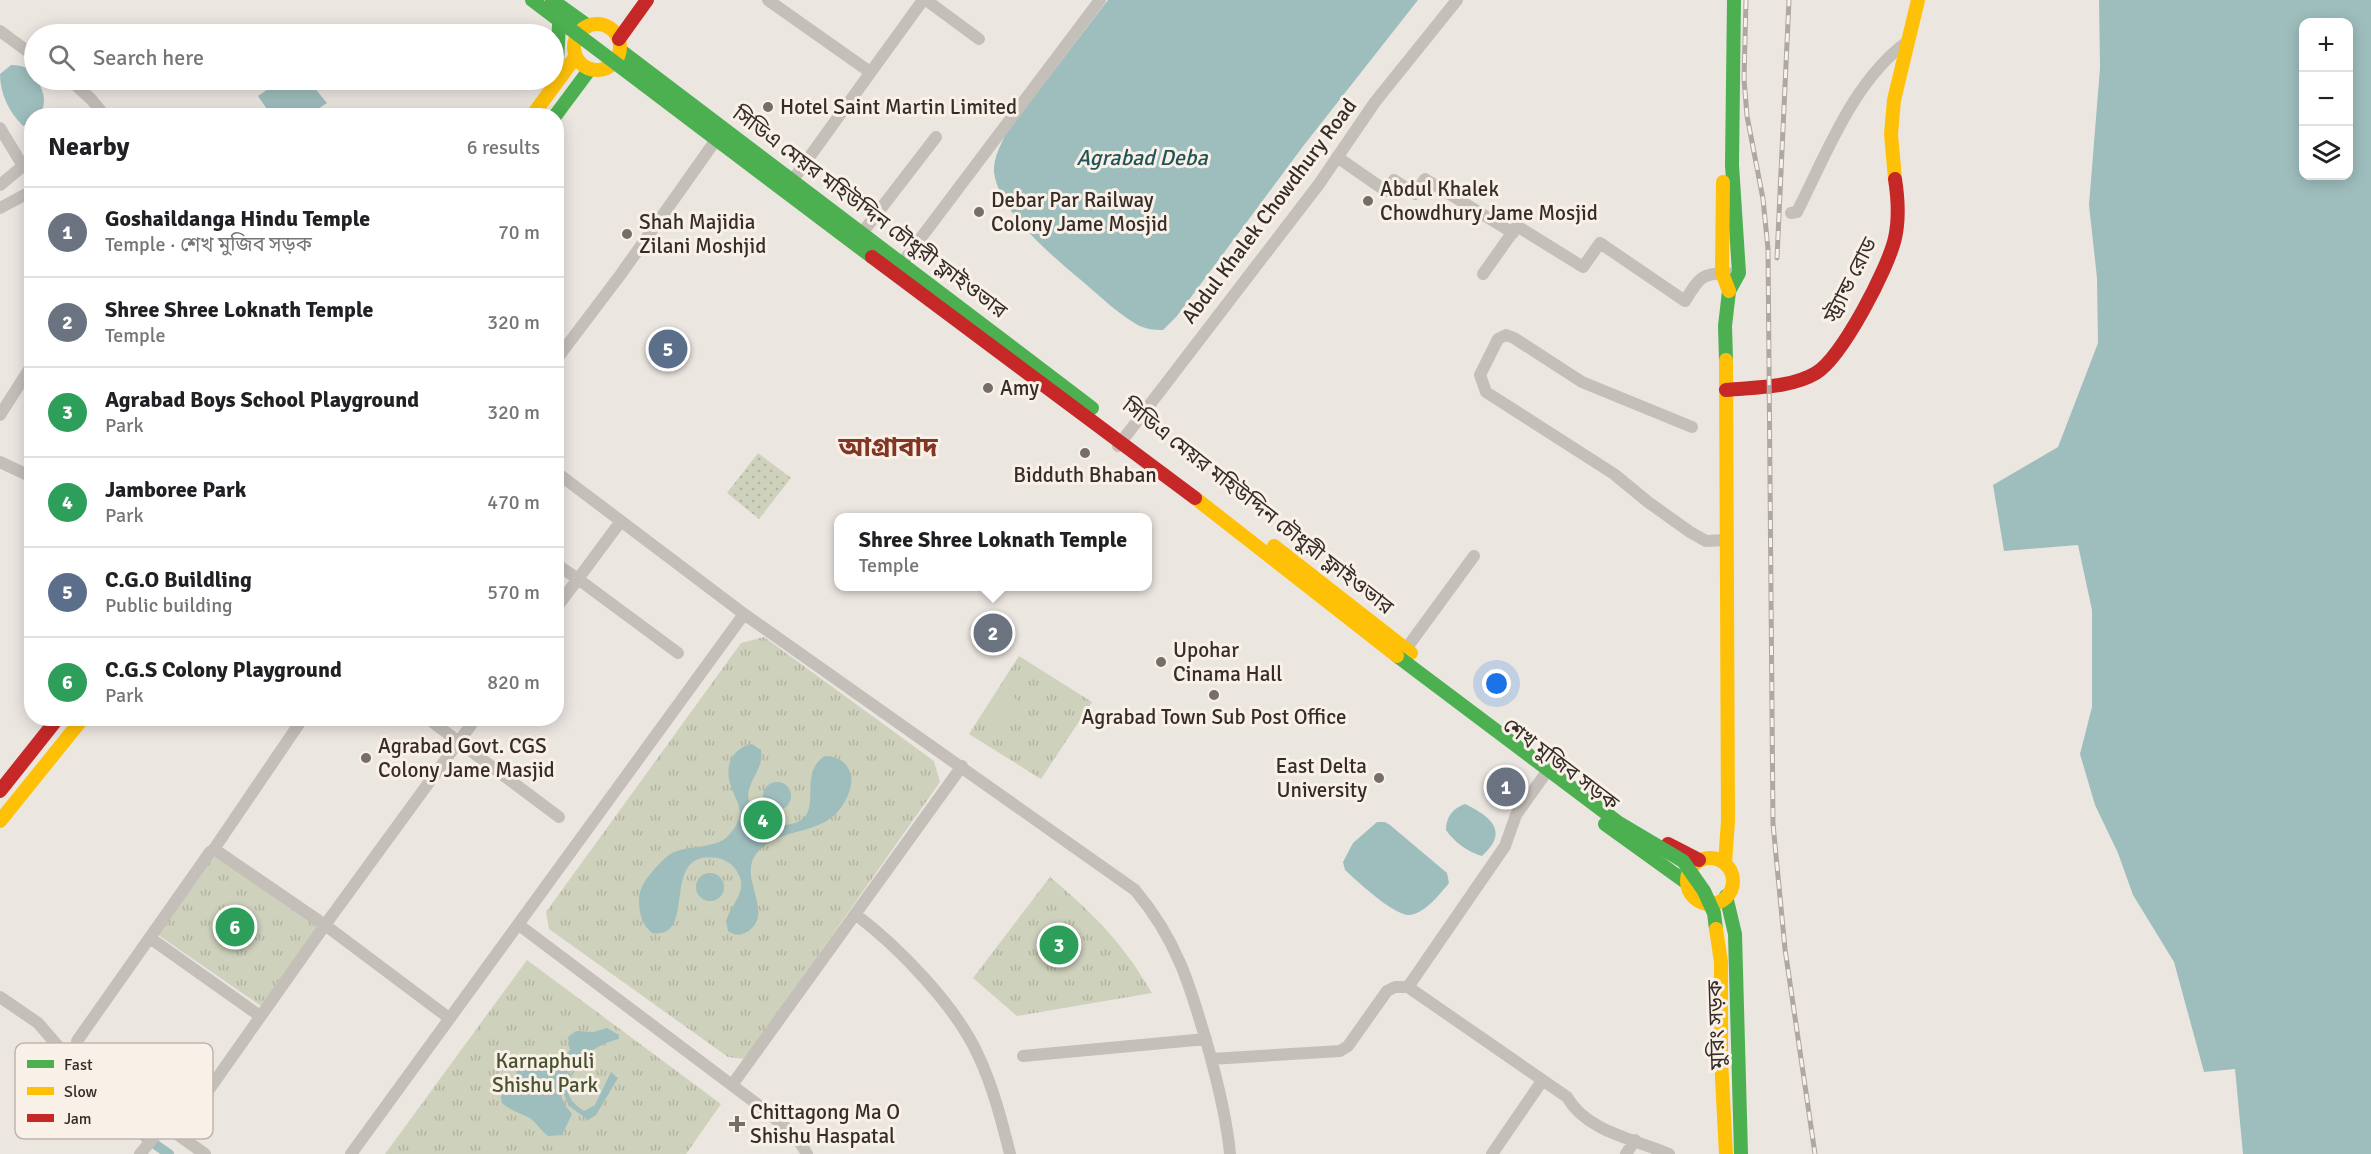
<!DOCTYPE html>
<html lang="en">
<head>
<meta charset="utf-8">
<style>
  :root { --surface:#fff; --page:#f2f2f2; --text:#202124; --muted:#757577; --line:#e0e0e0; --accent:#ea580c }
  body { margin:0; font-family:Signika,"Noto Sans Bengali",sans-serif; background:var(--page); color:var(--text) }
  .controls { position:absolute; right:18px; top:18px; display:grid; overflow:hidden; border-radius:12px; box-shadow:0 3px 15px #0003 }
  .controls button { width:54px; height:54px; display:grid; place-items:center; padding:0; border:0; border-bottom:2px solid var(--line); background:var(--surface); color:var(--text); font:30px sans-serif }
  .you { position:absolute; left:1497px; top:684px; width:21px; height:21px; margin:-15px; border:4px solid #fff; border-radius:50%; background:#1a73e8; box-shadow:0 0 0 9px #1a73e833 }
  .badge { display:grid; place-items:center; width:39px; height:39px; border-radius:50%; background:var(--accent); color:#fff; font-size:20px; font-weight:700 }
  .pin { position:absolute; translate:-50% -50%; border:3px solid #fff; box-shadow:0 2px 6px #0006 }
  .popup { position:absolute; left:834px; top:513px; width:318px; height:78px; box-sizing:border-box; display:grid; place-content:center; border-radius:12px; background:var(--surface); filter:drop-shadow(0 2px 4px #0005); font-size:20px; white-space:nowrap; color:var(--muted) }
  .popup b { font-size:22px; color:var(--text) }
  .popup::after { content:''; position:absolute; left:50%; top:100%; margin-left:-12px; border:12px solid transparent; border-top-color:var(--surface) }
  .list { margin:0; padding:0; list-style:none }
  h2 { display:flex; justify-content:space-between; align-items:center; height:78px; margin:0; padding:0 24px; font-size:26px }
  h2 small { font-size:20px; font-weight:400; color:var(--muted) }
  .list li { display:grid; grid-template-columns:39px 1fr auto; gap:18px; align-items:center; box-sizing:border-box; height:90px; padding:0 24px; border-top:2px solid var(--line) }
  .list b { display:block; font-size:22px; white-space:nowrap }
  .list p { margin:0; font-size:20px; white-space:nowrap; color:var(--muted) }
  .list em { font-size:20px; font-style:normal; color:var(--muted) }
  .icon { flex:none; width:33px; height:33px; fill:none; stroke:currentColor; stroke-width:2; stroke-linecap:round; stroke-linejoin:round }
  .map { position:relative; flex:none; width:2371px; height:1154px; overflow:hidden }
  .search { position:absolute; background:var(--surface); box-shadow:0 3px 15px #0003; left:24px; top:24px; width:540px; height:66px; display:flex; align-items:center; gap:15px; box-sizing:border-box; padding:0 21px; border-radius:33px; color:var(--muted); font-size:22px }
  .panel { position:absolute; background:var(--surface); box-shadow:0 3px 15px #0003; left:24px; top:108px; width:540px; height:618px; border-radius:24px }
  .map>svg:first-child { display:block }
  .grass { fill:url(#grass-dots) }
  .park { fill:url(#park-tufts) }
  .pitch { fill:#ced1bb }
  .water { fill:#9ebebd; fill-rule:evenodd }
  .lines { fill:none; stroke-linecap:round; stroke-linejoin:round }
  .canal { stroke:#9ebebd; stroke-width:10 }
  .street { stroke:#c5bfba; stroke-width:12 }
  .fast { stroke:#4caf50; stroke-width:14 }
  .slow { stroke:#ffc107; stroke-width:14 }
  .jam { stroke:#c62828; stroke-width:14 }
  .rail-casing { stroke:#ada8a4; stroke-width:5 }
  .rail { stroke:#f9f0e8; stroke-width:3; stroke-dasharray:9; stroke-linecap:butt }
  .fast-bridge { stroke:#4caf50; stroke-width:14 }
  .slow-bridge { stroke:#ffc107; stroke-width:14 }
  .jam-bridge { stroke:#c62828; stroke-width:14 }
  .poi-dot { fill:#766d69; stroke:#f9f0e8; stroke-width:2 }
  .labels { text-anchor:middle; stroke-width:6; stroke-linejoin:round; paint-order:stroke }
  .poi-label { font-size:21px; fill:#362c28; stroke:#f9f0e8; text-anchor:start }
  .street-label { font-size:21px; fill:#362c28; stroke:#f9f0e8 }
  .park-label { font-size:21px; fill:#47532d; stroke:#f9f0e8 }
  .water-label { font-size:22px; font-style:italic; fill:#1f5556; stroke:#f9f0e8 }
  .district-label { font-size:27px; font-weight:bold; fill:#823624; stroke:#f9f0e8 }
  .key { fill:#f9f0e8; stroke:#beb5ae; stroke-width:1.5 }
  .key-label { font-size:16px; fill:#362c28 }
</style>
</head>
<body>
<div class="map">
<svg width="2371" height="1154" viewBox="0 0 2371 1154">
  <defs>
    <pattern id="grass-dots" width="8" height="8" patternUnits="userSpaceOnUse" patternTransform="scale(1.5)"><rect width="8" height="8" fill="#ced1bb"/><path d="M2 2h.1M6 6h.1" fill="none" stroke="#b2b4a1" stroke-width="1.8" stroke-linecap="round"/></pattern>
    <pattern id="park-tufts" width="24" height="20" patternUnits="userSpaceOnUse" patternTransform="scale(1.5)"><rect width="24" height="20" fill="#ced1bb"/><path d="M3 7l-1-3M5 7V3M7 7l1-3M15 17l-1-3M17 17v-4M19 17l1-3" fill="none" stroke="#b2b4a1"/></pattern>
  </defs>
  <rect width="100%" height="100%" fill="#ece6e1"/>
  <path class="grass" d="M758 453 791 478 759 519 727 493Z"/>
  <path class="park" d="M764 637 934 761 940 782 745 1059 728 1057 549 929 546 912 741 643Z
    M1019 656 1092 702 1041 779 969 734Z
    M208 848 318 925 261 1006 151 930Z
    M1050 877C1095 915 1122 942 1152 993L1017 1016 973 978Z
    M527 960 721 1104 686 1154H385Z"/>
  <path class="pitch" d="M1007 692 1017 700 1002 722 990 715Z"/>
  <path class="water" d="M1108 0H1418L1304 145 1177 316 1163 330C1154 330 1144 329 1136 324 1119 314 1104 300 1089 287 1059 261 999 215 994 172 993 158 1001 145 1006 133Z
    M2099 0H2371V1154H2243L2235 1069 2204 1072 2174 962 2133 895 2118 853 2095 805 2080 754 2092 707V610L2078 545 2004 551 1993 485 2058 447 2098 343 2097 278 2089 205 2100 68ZM2304 22H2348V176H2304Z
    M11 65C21 65 34 68 34 80H37C44 92 47 102 40 115L32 116 31 123 23 126C9 112 0 94 0 74Z
    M265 80H308L327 103 309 115H271L258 96 271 87Z
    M752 744 761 750C766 774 734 788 756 815 763 823 775 826 786 825 830 820 794 775 825 756 835 757 843 759 848 768 853 776 852 786 848 795 829 841 782 822 756 854 737 879 778 915 745 933 738 936 734 935 728 931L726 921C732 902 750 890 736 870 732 864 725 859 717 858 657 849 700 940 652 933 642 925 639 913 639 900 639 889 645 880 652 872 658 865 664 858 672 853 689 845 715 849 728 836 734 830 740 820 740 812 739 802 734 796 731 786 724 768 731 748 752 744Z
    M763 796a14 14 0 1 1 28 0a14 14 0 1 1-28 0Z
    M1465 804C1492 817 1509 832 1482 856 1468 852 1454 842 1446 830 1446 817 1453 808 1465 804Z
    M1377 822H1385L1390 825 1447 873 1449 883C1440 894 1425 913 1410 915 1394 916 1357 881 1345 870L1343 862 1353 843Z
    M696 887a14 14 0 1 1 28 0a14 14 0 1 1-28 0Z
    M607 1028 619 1035V1039C596 1044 556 1069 562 1098 564 1104 568 1109 572 1114L562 1135 548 1136C542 1131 535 1122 530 1118 520 1113 511 1111 502 1103L501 1097 504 1090 514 1087 517 1070 522 1063C547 1057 546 1081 570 1050L568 1037 576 1031 593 1032Z
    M580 1062 582 1063C564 1081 561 1096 584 1111L595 1105 611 1072 618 1078 596 1115 588 1120 569 1106 563 1092 567 1079Z"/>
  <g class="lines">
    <path class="canal" d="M64 1069 79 1091 169 1154"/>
    <path class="street" d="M768 0 870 72
      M926 0 979 39
      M0 31 34 56
      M70 80 91 99 105 116
      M0 128 23 166 0 185
      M1337 157 1386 191 1394 180 1415 194 1425 179 1513 233
      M792 181 923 0
      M0 208 32 191
      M1791 213 1797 212C1827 153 1853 81 1908 41
      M862 233 936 137
      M902 263 1100 0
      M1483 274 1517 226 1583 267 1600 243 1685 301C1699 278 1701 273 1728 273
      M556 360 621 274 713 144
      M0 415 32 365
      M1692 427 1582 382 1514 338 1506 335 1498 339 1480 375 1486 392 1614 474 1648 502 1690 532 1706 541 1726 540
      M1118 446 1319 184 1375 102 1457 0
      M0 462 32 477
      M556 472 744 614 1135 890C1178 941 1191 988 1209 1051 1218 1084 1227 1119 1230 1154
      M621 521 578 579 678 653
      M556 564 578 579 556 608
      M1406 649 1474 556
      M303 718 214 849 210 852 77 1041V1047L79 1051 184 1125 325 925 449 1018
      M427 718 559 817
      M1543 777 1516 815 1505 846 1408 987 1567 1097C1587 1132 1634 1139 1669 1154
      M214 849 325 925 476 718
      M855 914C899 947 957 1007 979 1057 993 1087 1002 1122 1010 1154
      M519 925 757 1104C775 1119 796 1133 807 1154
      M150 938 260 1016
      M0 997 38 1023 70 1060 82 1069 105 1085 132 1092
      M1023 1056 1206 1039
      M1211 1059 1340 1051 1348 1046 1387 991 1395 987H1408
      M732 1085 962 766
      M156 1109 164 1115V1125
      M140 1154 164 1125 205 1154
      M351 1154 744 614
      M1492 1154 1542 1081
      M1626 1154 1635 1140"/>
    <path class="fast" d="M552 0 588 26
      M620 50 1092 408
      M556 83 559 25
      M555 116 590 69
      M1726 360 1725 326 1729 291 1739 273 1732 165 1734 0
      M1605 824 1687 883
      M1726 896 1735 934 1741 1154"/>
    <path class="slow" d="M574 47a23 23 0 1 1 46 0a23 23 0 1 1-46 0Z
      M532 116 576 56
      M1895 179 1891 134 1894 100 1918 0
      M1723 182 1722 273 1729 291
      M1274 546 1411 653
      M0 821 83 718
      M1687 881a23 23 0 1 1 46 0a23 23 0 1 1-46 0Z
      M1725 863 1728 821 1726 360"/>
    <path class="jam" d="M619 39 647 0
      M1726 390C1755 387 1791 388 1816 373 1842 357 1888 269 1895 238 1899 220 1898 198 1895 179
      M0 791 58 718
      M1668 844 1699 860"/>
    <g class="rail-casing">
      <path id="rail" d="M1746 0 1744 79 1747 116 1763 199 1768 249 1773 824 1785 949 1815 1154
        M1777 258 1789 0"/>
    </g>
    <use href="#rail" class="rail"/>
    <path class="fast-bridge" d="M532 0 872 257
      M1397 656 1619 823 1683 861 1704 891 1714 913 1716 929"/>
    <path class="slow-bridge" d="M1195 498 1397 656
      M1716 929 1721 962V1059L1726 1154"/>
    <path class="jam-bridge" d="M872 257 1195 498"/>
  </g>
  <g class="poi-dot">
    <circle cx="768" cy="107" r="6"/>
    <circle cx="1368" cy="201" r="6"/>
    <circle cx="979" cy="212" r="6"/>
    <circle cx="627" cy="234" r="6"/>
    <circle cx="988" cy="388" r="6"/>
    <circle cx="1085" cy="453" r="6"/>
    <circle cx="1161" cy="662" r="6"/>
    <circle cx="1214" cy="695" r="6"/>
    <circle cx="366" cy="758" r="6"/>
    <circle cx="1379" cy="778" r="6"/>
    <path d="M734 1115h6v6h6v6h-6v6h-6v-6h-6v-6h6z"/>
  </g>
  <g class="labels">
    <g class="poi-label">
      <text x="780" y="114">Hotel Saint Martin Limited</text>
      <text x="1380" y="196">Abdul Khalek<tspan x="1380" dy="24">Chowdhury Jame Mosjid</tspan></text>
      <text x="991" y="207">Debar Par Railway<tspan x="991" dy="24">Colony Jame Mosjid</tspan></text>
      <text x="639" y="229">Shah Majidia<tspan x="639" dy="24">Zilani Moshjid</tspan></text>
      <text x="1000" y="395">Amy</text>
      <text x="1085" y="482" text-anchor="middle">Bidduth Bhaban</text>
      <text x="1173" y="657">Upohar<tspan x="1173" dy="24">Cinama Hall</tspan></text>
      <text x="1214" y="724" text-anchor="middle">Agrabad Town Sub Post Office</text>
      <text x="378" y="753">Agrabad Govt. CGS<tspan x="378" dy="24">Colony Jame Masjid</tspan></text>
      <text x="1367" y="773" text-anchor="end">East Delta<tspan x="1367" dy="24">University</tspan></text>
      <text x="750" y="1119">Chittagong Ma O<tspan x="750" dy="24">Shishu Haspatal</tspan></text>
    </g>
    <g class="street-label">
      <text transform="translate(1269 211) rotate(-53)" y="7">Abdul Khalek Chowdhury Road</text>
      <text transform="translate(870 212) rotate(37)" y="7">সিডিএ মেয়র মহিউদ্দিন চৌধুরী ফ্লাইওভার</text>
      <text transform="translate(1850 280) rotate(-63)" y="7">স্ট্র্যান্ড রোড</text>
      <text transform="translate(1258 506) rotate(38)" y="7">সিডিএ মেয়র মহিউদ্দিন চৌধুরী ফ্লাইওভার</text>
      <text transform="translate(1561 764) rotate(37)" y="7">শেখ মুজিব সড়ক</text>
      <text transform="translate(1716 1025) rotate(-92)" y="7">মুরিং সড়ক</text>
    </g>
    <g class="park-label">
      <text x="545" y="1068">Karnaphuli<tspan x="545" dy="24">Shishu Park</tspan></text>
    </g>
    <g class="water-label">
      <text x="1142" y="165">Agrabad Deba</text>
    </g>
    <g class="district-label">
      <text x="888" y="456">আগ্রাবাদ</text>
    </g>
  </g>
  <rect x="15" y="1043" width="198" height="96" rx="9" class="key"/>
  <rect x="27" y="1060" width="27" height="8" fill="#4caf50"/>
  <rect x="27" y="1087" width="27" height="8" fill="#ffc107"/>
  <rect x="27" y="1114" width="27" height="8" fill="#c62828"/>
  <g class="key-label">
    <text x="64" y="1070">Fast</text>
    <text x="64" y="1097">Slow</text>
    <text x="64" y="1124">Jam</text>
  </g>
</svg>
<div class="controls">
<button>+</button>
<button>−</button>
<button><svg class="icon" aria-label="layers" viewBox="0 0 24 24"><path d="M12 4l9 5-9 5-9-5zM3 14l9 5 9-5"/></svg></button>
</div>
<div class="you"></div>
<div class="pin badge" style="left:1506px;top:787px;background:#6b7280">1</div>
<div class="pin badge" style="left:993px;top:633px;background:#6b7280">2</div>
<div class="popup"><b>Shree Shree Loknath Temple</b>Temple</div>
<div class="pin badge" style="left:1059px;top:945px;background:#2e9e5b">3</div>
<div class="pin badge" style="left:763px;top:820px;background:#2e9e5b">4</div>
<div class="pin badge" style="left:668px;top:349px;background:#5c6f8a">5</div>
<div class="pin badge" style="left:235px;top:927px;background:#2e9e5b">6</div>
<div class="search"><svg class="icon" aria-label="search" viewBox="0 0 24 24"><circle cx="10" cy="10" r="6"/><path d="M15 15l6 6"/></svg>Search here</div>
<section class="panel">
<h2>Nearby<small>6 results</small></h2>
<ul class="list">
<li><span class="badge" style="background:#6b7280">1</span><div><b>Goshaildanga Hindu Temple</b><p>Temple · শেখ মুজিব সড়ক</p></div><em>70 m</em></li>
<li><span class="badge" style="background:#6b7280">2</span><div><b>Shree Shree Loknath Temple</b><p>Temple</p></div><em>320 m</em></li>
<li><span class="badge" style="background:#2e9e5b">3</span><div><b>Agrabad Boys School Playground</b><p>Park</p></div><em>320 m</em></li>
<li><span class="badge" style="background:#2e9e5b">4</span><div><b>Jamboree Park</b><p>Park</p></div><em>470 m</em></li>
<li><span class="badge" style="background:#5c6f8a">5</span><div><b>C.G.O Buildling</b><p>Public building</p></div><em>570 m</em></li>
<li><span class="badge" style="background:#2e9e5b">6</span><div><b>C.G.S Colony Playground</b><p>Park</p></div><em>820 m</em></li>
</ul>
</section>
</div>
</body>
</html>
